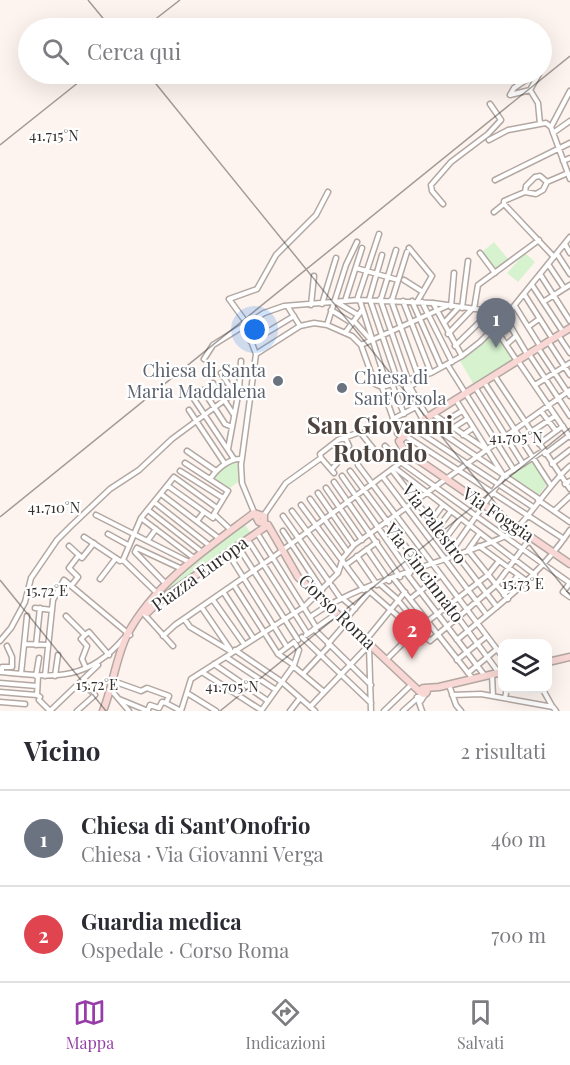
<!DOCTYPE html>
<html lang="it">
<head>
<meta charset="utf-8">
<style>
  :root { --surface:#fff; --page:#f2f2f3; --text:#2b2b33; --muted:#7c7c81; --line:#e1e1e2; --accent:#963da8 }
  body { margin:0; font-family:"Playfair Display",serif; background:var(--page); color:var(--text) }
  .controls { position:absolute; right:18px; bottom:18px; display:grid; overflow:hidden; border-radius:12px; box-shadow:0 6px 24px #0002 }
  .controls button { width:54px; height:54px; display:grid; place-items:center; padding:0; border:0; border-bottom:2px solid var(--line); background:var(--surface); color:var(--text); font:30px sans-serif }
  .you { position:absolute; left:255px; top:330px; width:21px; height:21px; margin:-15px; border:4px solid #fff; border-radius:50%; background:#1a73e8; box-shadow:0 0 0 9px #1a73e833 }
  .badge { display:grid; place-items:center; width:39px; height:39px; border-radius:50%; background:var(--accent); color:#fff; font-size:20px; font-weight:700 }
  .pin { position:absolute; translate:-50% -50px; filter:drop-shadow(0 2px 3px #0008) }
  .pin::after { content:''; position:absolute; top:32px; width:21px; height:18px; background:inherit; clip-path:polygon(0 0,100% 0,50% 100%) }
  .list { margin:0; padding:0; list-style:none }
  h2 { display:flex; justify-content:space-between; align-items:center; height:78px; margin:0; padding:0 24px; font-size:26px }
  h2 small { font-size:20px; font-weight:400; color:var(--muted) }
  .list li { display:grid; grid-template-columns:39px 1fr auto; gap:18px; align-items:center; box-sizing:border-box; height:96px; padding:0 24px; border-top:2px solid var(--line) }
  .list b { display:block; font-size:22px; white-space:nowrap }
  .list p { margin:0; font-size:20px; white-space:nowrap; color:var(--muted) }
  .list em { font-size:20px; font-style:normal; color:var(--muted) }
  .icon { flex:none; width:33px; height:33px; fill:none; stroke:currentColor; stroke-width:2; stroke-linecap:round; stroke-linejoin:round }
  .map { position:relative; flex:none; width:570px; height:711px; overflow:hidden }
  .search { position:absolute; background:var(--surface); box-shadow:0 6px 24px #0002; left:18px; right:18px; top:18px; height:66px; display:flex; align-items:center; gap:15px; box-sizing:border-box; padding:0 21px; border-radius:33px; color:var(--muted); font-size:22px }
  .sheet { height:270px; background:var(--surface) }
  nav { display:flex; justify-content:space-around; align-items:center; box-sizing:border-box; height:84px; border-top:2px solid var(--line); background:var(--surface); font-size:16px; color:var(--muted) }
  nav a { display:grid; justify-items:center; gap:3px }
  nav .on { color:var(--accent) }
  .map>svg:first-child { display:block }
  .green { fill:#d6f2ce }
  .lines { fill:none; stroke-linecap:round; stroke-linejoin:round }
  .minor-casing { stroke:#b3a7a2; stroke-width:7 }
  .secondary-casing { stroke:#b3a7a2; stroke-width:9 }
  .minor { stroke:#fff; stroke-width:4 }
  .secondary { stroke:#f8d7d4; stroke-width:6 }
  .ticks { fill:none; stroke:#342f2d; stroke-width:1.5; stroke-opacity:0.45 }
  .worship-dot { fill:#6b7280; stroke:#fff; stroke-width:2 }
  .labels { text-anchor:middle; stroke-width:4.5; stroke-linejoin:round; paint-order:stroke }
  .worship-label { font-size:18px; fill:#5b616d; stroke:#fff; text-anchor:end }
  .street-label { font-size:18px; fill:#342f2d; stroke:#fff }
  .district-label { font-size:24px; font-weight:bold; fill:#4e443f; stroke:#fff }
  .ticks-label { font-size:15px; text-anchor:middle; fill:#342f2d; stroke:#fff; stroke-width:4.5; stroke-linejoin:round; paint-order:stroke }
</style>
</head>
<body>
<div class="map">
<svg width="570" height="711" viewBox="0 0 570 711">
  <rect width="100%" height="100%" fill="#fef4ef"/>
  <path class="green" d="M494 242 509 260 497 270 482 252Z
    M525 253 535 262 518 282 507 273Z
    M494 330 514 360 474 385 459 359Z
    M242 456V483L238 482 227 490 210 477C217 466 229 458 242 456Z
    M532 461 547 484 538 496 509 476Z
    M243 522 253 536 163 598 160 592 182 569Z"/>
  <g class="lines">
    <g class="minor-casing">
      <path id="minor" d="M535 74 514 88 510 95 530 90 539 74
        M530 90 538 103 540 124 546 123 551 127 570 179
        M551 127 570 91
        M553 133 570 121
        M489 140 508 130 540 124
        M563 161 570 158
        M495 180 570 143
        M525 192 526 186 535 177 540 176 547 182
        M443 204 432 191 431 185 451 162 488 134 501 120 490 104
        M504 204V201L525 192 536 194 543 190 547 182 568 173
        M494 212 504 204 554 257
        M565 244 570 253
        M409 248 432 276 417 302
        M480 253 495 273
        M557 254 570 274
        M548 264 564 288
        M356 268 398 280
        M540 274 570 321
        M404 280 423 292
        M532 285 563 332
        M524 294 552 338
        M380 299 408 380
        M381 299 396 250
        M357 300 379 234
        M369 300 382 255
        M370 300 398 382
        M391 300 419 378
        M392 300 407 252
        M345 301 362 248
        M360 301 387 385
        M403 301 431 373
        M412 301 441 367
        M422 302 452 362
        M543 302 570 285
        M338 303 358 315
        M433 303 462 356
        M322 304 336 258
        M311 305 314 276
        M515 306 540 346
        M288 307 300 326
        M451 307 454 273
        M462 308 468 261
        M474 309 478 285 539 240
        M331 310 352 323
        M505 317 527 354
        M354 321 370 339
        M444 323 458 308
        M327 325 346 265 357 242
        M528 327 539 319
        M345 333 362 310
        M448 334 472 309
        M499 334 517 361
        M558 335 570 353
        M548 341 570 375
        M251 342 294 316
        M507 344 516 336
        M361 345 447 306
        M455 346 490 312
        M538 348 570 396
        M256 354 245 325 264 313 284 306 357 300 433 303 497 312 505 317
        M529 354 570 416
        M204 359 213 345 245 325V321L229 299 257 289 276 255 316 215 328 192
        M518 361 570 437
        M447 364 514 470
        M221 373 234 393
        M494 375 570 489
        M422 378 410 387 427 416
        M406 381V388L423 420
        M484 382 550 484
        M213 383 234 415
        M392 384 404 414
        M535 385 570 363
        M382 387 431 373 462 356 480 342 505 317 570 237
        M475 387 523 464
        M203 390 225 424 232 427
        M194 399 234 459
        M456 400 502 473
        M189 410 225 464
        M541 411 556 431
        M433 414 487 450
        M393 419 416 407
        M423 420 539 499
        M444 422 462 411
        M413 428 533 507
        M453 428 467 419
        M531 432 555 416
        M404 435 564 539
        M463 435 473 428
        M539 444 563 426
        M385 446 402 463 570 583
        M228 449 239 390 241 361
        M187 451 216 471
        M545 454 570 435
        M321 458 334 473
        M185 463 228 491 214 514 231 530
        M552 464 570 450
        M358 465 502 656
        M395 468 535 575
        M332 469 347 452 345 449 349 446 345 437
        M392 470 497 607
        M180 471 223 498
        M350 471 499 673
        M342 476 410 573
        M383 477 487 615
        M210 479C217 469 229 458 241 459
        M334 482 400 577
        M565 484 570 481
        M168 486 213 518 214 514
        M326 488 362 540
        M318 493 354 545
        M161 494 220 539
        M310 499 347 551
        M538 500 570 522
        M154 502 210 546
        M301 505 364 590
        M148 510 202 552
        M292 511 338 573
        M554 511 570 496
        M254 512 242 483 241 465 256 354 300 326 314 323 327 325 352 336 361 345 375 384 382 387 399 435
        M96 515 189 562
        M264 515 286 483 321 458 320 454 338 440 360 432 376 452
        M283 516 330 583
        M141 518 194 558
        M197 521 204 512
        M431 521 443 505
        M437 529 451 511
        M283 531 322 590
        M480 533 468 550 508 599
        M108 534 128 545
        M259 536 316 627
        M84 537 120 561 123 560 158 594
        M445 539 460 519
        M148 540 156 529
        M250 543 307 633
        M69 546 82 558 94 543
        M479 546 528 582
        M137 548 135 552 166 584
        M137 548 182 569
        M367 549 389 581
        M453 549 504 476 543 451
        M241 551 298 640
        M357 556 377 585
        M231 558 287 647
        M123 560 141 518 174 477 217 508
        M347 564 377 542
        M407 574 485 676
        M100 579 116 558
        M394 579 473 679
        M570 583 563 592 570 597
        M380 584 396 598 420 627
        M234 585 278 654 294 665
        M71 586 78 577 69 568 79 555
        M332 586 341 599
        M367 589 415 631
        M224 593 254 639
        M504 595 518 575
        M342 598 355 609
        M410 599 441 575
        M213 600 244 644
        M35 608 52 610
        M202 608 230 649
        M145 611V615L173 646
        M66 616 85 635 81 639 87 646 82 659 86 668
        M310 617C364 579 448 563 510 534 522 528 552 480 570 466
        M185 620 190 627 232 652
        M345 620 370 591
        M419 628 430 641 496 585 531 537
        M314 629 371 685
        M85 635 89 632 109 655
        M306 635 336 614
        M163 636 175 625 272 558 411 455
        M302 637 371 703
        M366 640 405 592
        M457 640C498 605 540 576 570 530
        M0 641 11 628 25 602 31 578 57 540 71 526 110 489 139 470 172 439 234 393 252 388
        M25 644 48 645
        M328 644 346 623
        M36 645 40 608
        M369 646 371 711
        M235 650 282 682
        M278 654 294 642
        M226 657 276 690
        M387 659 415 631 488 575 499 561
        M457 660 487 636
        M214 664 268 701
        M293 666 324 692
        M0 672C53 677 86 683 124 638
        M2 672V667H12V657L7 646
        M202 672 261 710
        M468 673 497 649
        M21 674 27 616
        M303 674 330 645
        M492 674 493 696
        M36 676 39 658
        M38 676 37 695 40 697
        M45 676 53 600 64 580 130 635
        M55 676 58 655
        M113 681 141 691 147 688 169 696 166 703 181 711
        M282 682 315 711
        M0 683 37 686
        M449 685 456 705 461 711
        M542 688 552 706
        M111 690 129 711
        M0 692 37 695
        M187 693 216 711
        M452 695 481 694 553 707 556 711
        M417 697 422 711
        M505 698 507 688
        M119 699 148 711
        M39 700 50 711
        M421 701 426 693
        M0 702 25 704
        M310 707 370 644
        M148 710 150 705 159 708 162 702 166 703
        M50 711 98 665
        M77 711 95 695 82 682
        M181 711 191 679 304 607 338 573 343 558 354 545 570 390
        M261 711 294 665 299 650 294 642
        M290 711 300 698
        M384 711 412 684
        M403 711 422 694"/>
    </g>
    <g class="secondary-casing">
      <path id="secondary" d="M570 328 423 420 399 441 404 450 570 564
        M398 433 409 429
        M254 513 259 522 268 525 298 577 420 692
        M147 613 163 598 268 525
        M548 662 570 657
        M421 691a3 3 0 1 1 6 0a3 3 0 1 1-6 0Z
        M425 688 439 687 502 672
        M103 711C113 686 116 656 128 633 156 582 209 547 254 513L264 516V522"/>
    </g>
    <use href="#minor" class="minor"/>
    <use href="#secondary" class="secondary"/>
  </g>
  <path class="ticks" d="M88 0 111 28M144 28 180 0M148 74 570 595M0 145 89 74M0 517 570 56M0 580 106 711M220 711 570 428"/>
  <g class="worship-dot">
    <circle cx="278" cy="381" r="6"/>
    <circle cx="342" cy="388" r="6"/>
  </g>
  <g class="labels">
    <g class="worship-label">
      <text x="266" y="377">Chiesa di Santa<tspan x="266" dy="21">Maria Maddalena</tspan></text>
      <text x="354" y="384" text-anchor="start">Chiesa di<tspan x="354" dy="21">Sant'Orsola</tspan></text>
    </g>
    <g class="street-label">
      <text transform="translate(498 515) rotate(34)" y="6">Via Foggia</text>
      <text transform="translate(434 524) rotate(53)" y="6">Via Palestro</text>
      <text transform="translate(424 573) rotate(53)" y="6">Via Cincinnato</text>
      <text transform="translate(200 574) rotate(-36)" y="6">Piazza Europa</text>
      <text transform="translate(337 612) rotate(44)" y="6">Corso Roma</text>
    </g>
    <g class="district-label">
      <text x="380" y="434">San Giovanni<tspan x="380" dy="28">Rotondo</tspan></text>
    </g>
  </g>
  <g class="ticks-label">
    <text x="54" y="141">41.715°N</text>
    <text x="516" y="443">41.705°N</text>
    <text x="54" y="513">41.710°N</text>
    <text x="523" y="589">15.73°E</text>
    <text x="47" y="596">15.72°E</text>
    <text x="97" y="690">15.72°E</text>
    <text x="232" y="692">41.705°N</text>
  </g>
</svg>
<div class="controls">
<button><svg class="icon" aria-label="layers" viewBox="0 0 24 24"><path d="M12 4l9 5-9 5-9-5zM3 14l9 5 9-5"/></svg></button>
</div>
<div class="you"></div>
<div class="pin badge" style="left:496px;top:348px;background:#6b7280">1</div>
<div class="pin badge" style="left:412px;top:659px;background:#e0444e">2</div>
<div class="search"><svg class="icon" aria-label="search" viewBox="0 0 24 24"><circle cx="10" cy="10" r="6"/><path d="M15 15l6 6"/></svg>Cerca qui</div>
</div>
<section class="sheet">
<h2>Vicino<small>2 risultati</small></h2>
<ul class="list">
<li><span class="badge" style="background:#6b7280">1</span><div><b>Chiesa di Sant'Onofrio</b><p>Chiesa · Via Giovanni Verga</p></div><em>460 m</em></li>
<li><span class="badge" style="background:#e0444e">2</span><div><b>Guardia medica</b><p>Ospedale · Corso Roma</p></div><em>700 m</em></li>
</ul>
</section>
<nav>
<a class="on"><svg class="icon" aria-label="map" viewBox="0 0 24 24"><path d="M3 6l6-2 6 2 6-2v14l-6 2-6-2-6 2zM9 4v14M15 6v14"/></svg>Mappa</a>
<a><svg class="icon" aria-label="directions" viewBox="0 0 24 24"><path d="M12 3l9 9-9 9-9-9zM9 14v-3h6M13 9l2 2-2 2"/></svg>Indicazioni</a>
<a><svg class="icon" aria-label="saved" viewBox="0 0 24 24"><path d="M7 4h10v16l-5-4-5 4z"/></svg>Salvati</a>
</nav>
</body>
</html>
